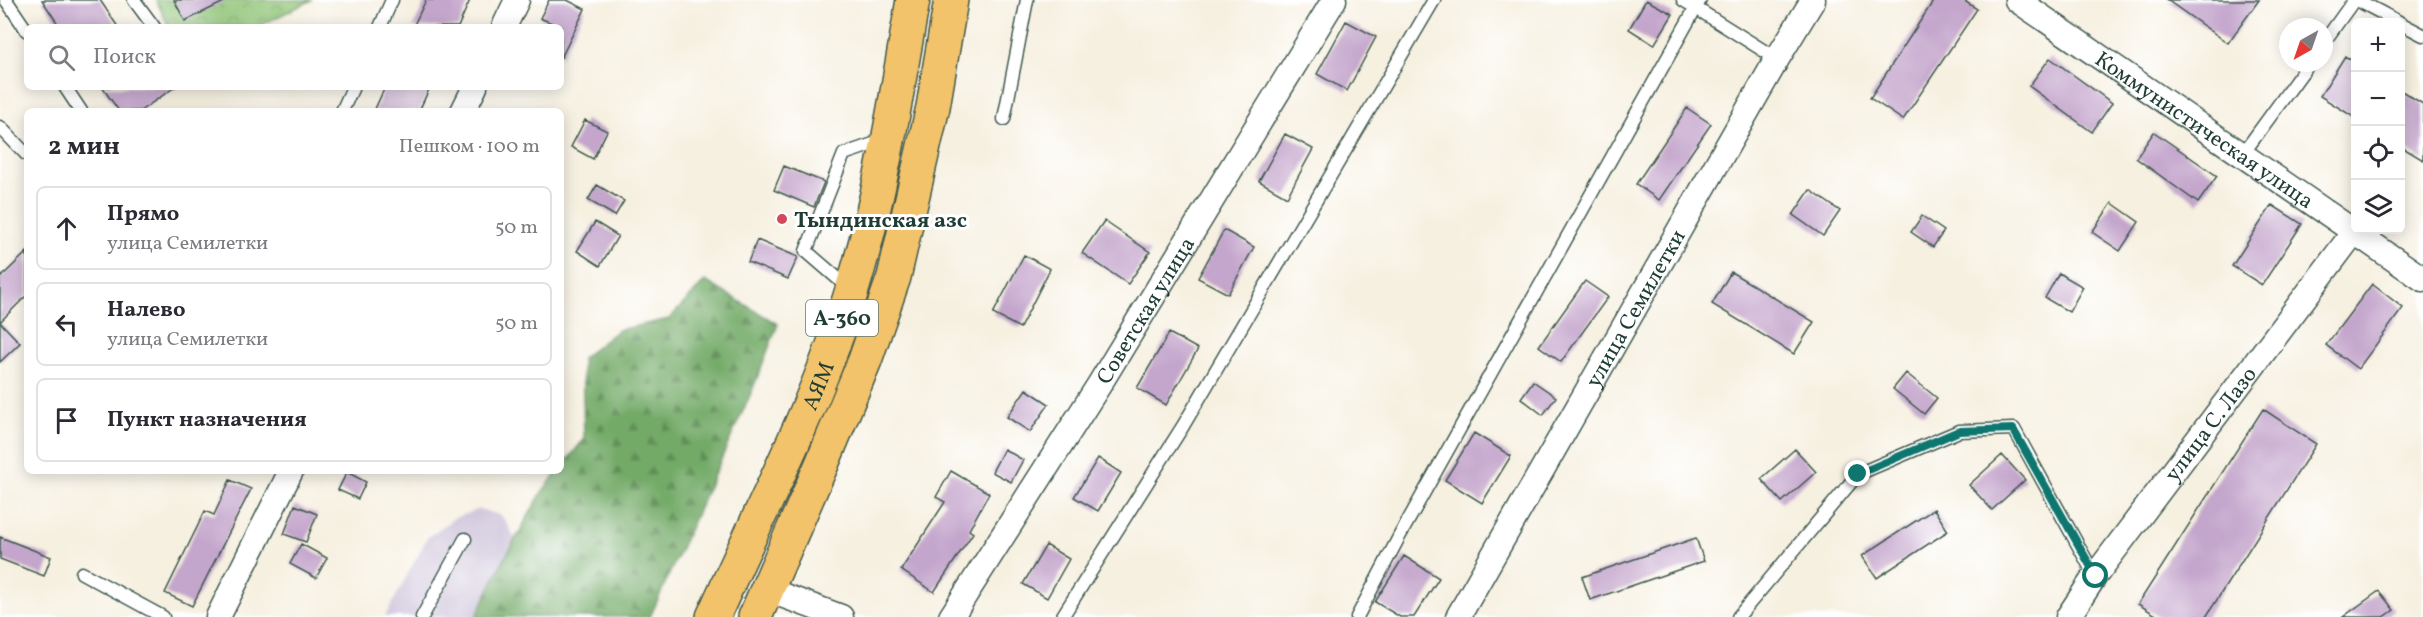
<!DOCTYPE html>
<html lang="ru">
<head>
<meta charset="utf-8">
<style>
  :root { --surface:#fff; --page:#f7f7f7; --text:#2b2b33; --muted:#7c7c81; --line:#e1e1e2 }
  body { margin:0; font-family:Vollkorn,serif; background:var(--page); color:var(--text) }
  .controls { position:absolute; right:18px; top:18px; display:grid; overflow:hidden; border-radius:9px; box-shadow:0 3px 15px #0003 }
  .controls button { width:54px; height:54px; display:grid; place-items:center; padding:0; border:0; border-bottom:2px solid var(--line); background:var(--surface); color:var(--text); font:30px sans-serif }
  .compass { position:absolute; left:2279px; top:18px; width:54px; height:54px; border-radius:50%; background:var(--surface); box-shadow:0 3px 15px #0003; rotate:220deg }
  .stop { position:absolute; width:18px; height:18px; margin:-14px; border:4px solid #0f766e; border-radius:50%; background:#fff }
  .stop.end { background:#0f766e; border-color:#fff; box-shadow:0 2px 6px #0008 }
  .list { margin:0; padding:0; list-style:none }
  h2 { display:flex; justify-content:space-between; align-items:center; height:78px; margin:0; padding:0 24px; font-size:26px }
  h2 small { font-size:20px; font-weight:400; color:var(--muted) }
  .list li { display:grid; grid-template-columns:39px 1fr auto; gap:18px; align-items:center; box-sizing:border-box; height:84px; margin:0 12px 12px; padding:0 12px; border:2px solid var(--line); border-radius:9px }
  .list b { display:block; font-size:22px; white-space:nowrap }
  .list p { margin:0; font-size:20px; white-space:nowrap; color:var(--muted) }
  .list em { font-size:20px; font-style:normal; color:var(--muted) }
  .icon { flex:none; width:33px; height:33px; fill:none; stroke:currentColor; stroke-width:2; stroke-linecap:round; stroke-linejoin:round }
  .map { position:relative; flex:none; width:2423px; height:617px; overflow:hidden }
  .search { position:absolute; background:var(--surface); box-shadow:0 3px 15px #0003; left:24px; top:24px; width:540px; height:66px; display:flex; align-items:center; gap:15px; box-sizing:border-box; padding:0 21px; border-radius:9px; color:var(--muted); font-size:22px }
  .panel { position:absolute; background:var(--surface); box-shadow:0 3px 15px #0003; left:24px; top:108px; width:540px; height:366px; border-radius:9px }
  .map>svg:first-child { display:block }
  .industrial { fill:#c9bfd7 }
  .forest { fill:url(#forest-firs); stroke:#49744e; stroke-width:1.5 }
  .park { fill:url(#park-crowns); stroke:#578055; stroke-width:1.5 }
  .building { fill:#c4a6cc }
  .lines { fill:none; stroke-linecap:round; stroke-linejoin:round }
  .service-casing { stroke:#3f584e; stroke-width:15 }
  .minor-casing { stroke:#3f584e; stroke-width:27 }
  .trunk-casing { stroke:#3f584e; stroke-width:36 }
  .service { stroke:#fff; stroke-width:12 }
  .minor { stroke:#fff; stroke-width:24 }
  .trunk { stroke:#f2c36a; stroke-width:33 }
  .route { stroke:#0f766e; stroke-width:8 }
  .poi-dot { fill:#d1495b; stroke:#fff; stroke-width:2 }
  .labels { text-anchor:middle; stroke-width:6; stroke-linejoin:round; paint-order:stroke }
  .shield { fill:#fff; stroke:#627771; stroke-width:1.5 }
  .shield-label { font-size:21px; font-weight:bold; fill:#1f3d34 }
  .street-label { font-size:22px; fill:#1f3d34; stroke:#fff }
  .poi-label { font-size:22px; font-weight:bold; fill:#1f3d34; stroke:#fff; text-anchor:start }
</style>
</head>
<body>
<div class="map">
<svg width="2423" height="617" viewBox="0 0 2423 617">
  <defs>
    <pattern id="forest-firs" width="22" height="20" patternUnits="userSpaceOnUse" patternTransform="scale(1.5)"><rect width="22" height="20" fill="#73aa67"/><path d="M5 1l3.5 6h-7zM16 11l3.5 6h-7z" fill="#5e8c56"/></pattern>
    <pattern id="park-crowns" width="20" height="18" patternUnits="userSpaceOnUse" patternTransform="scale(1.5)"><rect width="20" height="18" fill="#8fc476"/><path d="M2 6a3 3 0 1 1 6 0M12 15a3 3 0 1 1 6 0" fill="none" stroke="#74a062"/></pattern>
  </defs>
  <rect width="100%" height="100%" fill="#fff"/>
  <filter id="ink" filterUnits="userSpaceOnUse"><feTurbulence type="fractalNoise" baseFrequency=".0167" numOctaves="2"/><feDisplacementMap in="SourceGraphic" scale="12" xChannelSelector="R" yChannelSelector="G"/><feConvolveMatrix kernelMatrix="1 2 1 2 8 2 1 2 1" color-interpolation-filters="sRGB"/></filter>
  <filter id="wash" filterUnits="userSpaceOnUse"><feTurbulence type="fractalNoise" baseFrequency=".008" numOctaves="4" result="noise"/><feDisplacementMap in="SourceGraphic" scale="24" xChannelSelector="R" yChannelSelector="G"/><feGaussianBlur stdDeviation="1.35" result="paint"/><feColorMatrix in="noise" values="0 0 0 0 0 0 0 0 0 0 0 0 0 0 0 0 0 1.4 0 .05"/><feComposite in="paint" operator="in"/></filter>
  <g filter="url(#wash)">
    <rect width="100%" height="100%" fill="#f6f0e0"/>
    <path class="industrial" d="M480 509 502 516 520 547 487 617H385L427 538 454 518Z"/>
    <path class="forest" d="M705 281 778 324 752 391 650 617H476L503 561 542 492 584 439 582 358 618 330 669 319Z"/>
    <path class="park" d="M156 0H312L257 27H169Z"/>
    <g id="blocks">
      <path class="building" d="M42 0H100L118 27H60Z
        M174 0H228L185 21Z
        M426 0H470L458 27H413Z
        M549 0H567L585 9 561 58V27L540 18Z
        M1646 0 1673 14 1654 45 1629 29Z
        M1934 0H1963L1977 9 1903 120 1870 98Z
        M2167 0H2259L2228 43Z
        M1346 21 1376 37 1347 91 1317 74Z
        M2345 56 2355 63V118L2320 96Z
        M2050 58 2112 103 2092 132 2029 86Z
        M102 87H175L140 111H119Z
        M385 87H430L419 111H374Z
        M2400 90 2423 104V160L2400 146Z
        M1687 108 1711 124 1659 200 1636 184Z
        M585 120 607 131 593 159 571 147Z
        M2154 132 2217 176 2198 203 2136 158Z
        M1285 134 1313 149 1287 197 1259 181Z
        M784 166 824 182 814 207 774 190Z
        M597 185 624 201 615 216 588 200Z
        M1810 190 1840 211 1823 236 1793 215Z
        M2112 203 2139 222 2120 251 2092 232Z
        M2272 205 2302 224 2262 285 2232 266Z
        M1922 216 1944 231 1933 247 1911 232Z
        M1104 221 1150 252 1128 284 1082 253Z
        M595 222 618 236 600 266 577 251Z
        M1224 230 1254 247 1228 294 1198 278Z
        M757 240 798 257 788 279 748 262Z
        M27 252V295L0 322V278Z
        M1024 255 1050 269 1020 328 993 314Z
        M1731 272 1814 322 1794 354 1712 304Z
        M2059 273 2083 287 2069 312 2045 298Z
        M1585 281 1608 297 1561 362 1539 346Z
        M2372 284 2403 308 2358 369 2326 345Z
        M0 322 20 343 0 362Z
        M1169 333 1198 349 1166 405 1137 388Z
        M1906 373 1937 398 1924 414 1893 389Z
        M1533 381 1556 397 1543 415 1521 398Z
        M1026 389 1049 404 1030 432 1007 417Z
        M2263 409 2316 444 2206 617H2159L2138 604Z
        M1474 433 1511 456 1482 503 1445 480Z
        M1004 449 1023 460 1011 482 992 472Z
        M1795 449 1816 472 1782 502 1761 479Z
        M2002 455 2025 480 1992 510 1969 485Z
        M1098 458 1121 473 1098 511 1074 497Z
        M951 471 989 493 969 530 973 533 934 592 901 570 945 502 936 497Z
        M347 472 366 482 358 499 338 490Z
        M230 480 251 489 192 606 165 593 205 511 214 515Z
        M295 505 317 514 306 542 284 534Z
        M1934 509 1948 531 1877 578 1862 556Z
        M0 537 51 557 44 576 0 559Z
        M1696 538 1704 561 1590 600 1582 577Z
        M301 544 327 558 316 578 290 564Z
        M1046 545 1069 559 1047 598 1023 584Z
        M1404 556 1439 578 1414 617H1400L1375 602Z
        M2379 591 2394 610 2384 617H2343Z"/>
    </g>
  </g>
  <g filter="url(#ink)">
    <use href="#blocks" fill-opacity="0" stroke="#3f584e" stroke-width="1.5"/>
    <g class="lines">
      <g class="service-casing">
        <path id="service" d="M6 0 27 31
          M134 0 154 27
          M1683 0 1777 59
          M2357 0 2399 22
          M2400 23 2423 35
          M380 27 392 0
          M2324 42 2354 0
          M65 87 81 111
          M342 111 353 87
          M1004 119 1027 0
          M0 127 27 155
          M2242 155 2309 63
          M850 289 806 251 844 154 885 140
          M82 573 163 617
          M422 617 465 539
          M1062 617 1183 426 1434 0
          M1357 617 1399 537 1700 0
          M1738 617 1858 474 1959 431 2014 429 2095 576"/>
      </g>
      <g class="minor-casing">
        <g id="minor">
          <path id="s1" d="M2017 0 2423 279"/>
          <path d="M504 27 517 0"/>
          <path d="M463 111 475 87"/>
          <path d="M768 590 841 617"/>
          <path d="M218 617 291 471"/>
          <path id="s2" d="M951 617 1099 385 1334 0"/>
          <path id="s3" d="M1458 617 1777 59 1813 0"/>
          <path id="s4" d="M2068 617 2095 576 2354 232"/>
        </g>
      </g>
      <g class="trunk-casing">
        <g id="trunk">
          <path id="s5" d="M713 617C761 509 817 403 852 290 881 196 896 97 913 0"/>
          <path d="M755 617 822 464 865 360 894 277 933 107 951 0"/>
        </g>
      </g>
      <use href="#service" class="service"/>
      <use href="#minor" class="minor"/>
      <use href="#trunk" class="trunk"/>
    </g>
  </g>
  <g class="lines" filter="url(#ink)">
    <path class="route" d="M1858 474 1959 431 2013 429 2096 576"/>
  </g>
  <circle class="poi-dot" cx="782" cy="219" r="6"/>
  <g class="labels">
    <rect class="shield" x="806" y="300" width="72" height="36" rx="4.5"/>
    <g class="shield-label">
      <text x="842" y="325">А-360</text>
    </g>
    <g class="street-label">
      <text dy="8" stroke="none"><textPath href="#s1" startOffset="228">Коммунистическая улица</textPath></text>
      <text dy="8" stroke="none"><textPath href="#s3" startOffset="356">улица Семилетки</textPath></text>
      <text dy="8" stroke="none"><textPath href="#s2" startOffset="363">Советская улица</textPath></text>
      <text dy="8" stroke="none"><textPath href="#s5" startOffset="254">АЯМ</textPath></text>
      <text dy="8" stroke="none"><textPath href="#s4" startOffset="240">улица С. Лазо</textPath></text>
    </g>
    <g class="poi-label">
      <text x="794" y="227">Тындинская азс</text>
    </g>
  </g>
</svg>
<div class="controls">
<button>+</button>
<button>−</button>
<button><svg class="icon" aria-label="locate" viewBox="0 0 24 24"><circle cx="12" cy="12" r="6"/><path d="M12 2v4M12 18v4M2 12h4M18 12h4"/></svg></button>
<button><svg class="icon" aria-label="layers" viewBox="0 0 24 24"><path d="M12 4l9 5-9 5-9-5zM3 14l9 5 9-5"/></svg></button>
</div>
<svg class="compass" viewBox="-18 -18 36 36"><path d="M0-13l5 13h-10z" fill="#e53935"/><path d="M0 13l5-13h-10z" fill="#7c7c81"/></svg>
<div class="stop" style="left:2096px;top:576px"></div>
<div class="stop end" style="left:1858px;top:474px"></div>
<div class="search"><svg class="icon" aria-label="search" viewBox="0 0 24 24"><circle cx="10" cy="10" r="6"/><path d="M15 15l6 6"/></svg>Поиск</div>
<section class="panel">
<h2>2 мин<small>Пешком · 100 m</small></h2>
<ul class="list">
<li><svg class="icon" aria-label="ahead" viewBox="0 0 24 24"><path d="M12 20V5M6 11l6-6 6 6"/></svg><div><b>Прямо</b><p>улица Семилетки</p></div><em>50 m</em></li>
<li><svg class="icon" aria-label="left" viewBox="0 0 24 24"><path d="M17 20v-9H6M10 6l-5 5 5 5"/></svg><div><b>Налево</b><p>улица Семилетки</p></div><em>50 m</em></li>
<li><svg class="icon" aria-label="arrive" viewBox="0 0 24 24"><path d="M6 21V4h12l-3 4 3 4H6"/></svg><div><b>Пункт назначения</b></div></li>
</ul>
</section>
</div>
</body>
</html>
